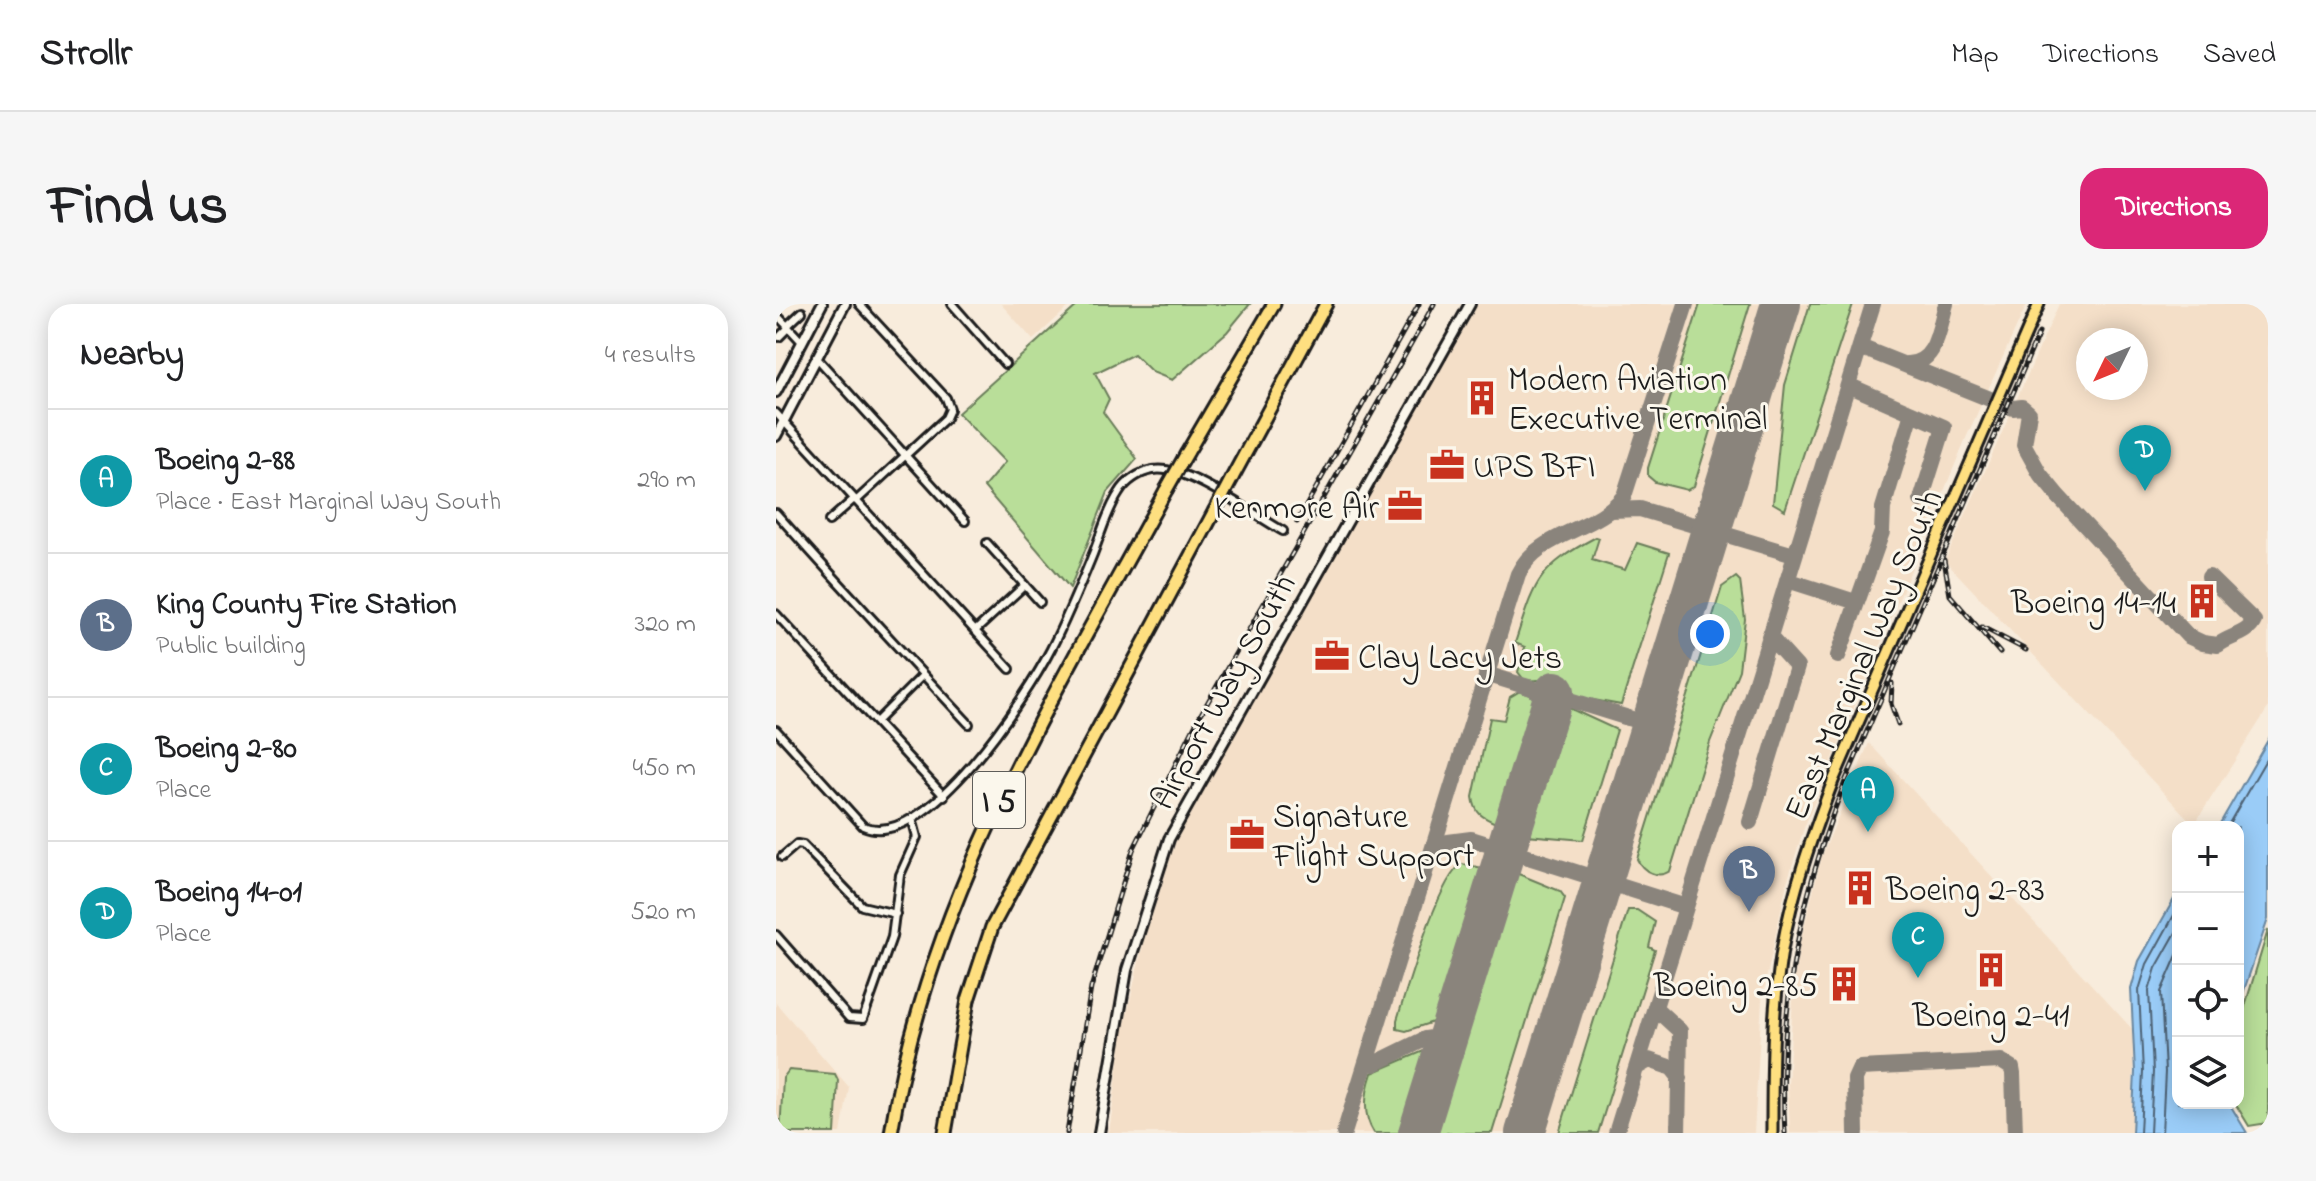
<!DOCTYPE html>
<html lang="en">
<head>
<meta charset="utf-8">
<style>
  :root { --surface:#fff; --page:#f6f6f6; --text:#202124; --muted:#757577; --line:#e0e0e0; --accent:#db2777 }
  body { margin:0; font-family:"Indie Flower",sans-serif; background:var(--page); color:var(--text) }
  .controls { position:absolute; right:24px; bottom:24px; display:grid; overflow:hidden; border-radius:16px; box-shadow:0 4px 20px #0003 }
  .controls button { width:72px; height:72px; display:grid; place-items:center; padding:0; border:0; border-bottom:2px solid var(--line); background:var(--surface); color:var(--text); font:40px sans-serif }
  .compass { position:absolute; left:1300px; top:24px; width:72px; height:72px; border-radius:50%; background:var(--surface); box-shadow:0 4px 20px #0003; rotate:227deg }
  .you { position:absolute; left:934px; top:330px; width:28px; height:28px; margin:-20px; border:6px solid #fff; border-radius:50%; background:#1a73e8; box-shadow:0 0 0 12px #1a73e833 }
  .badge { display:grid; place-items:center; width:52px; height:52px; border-radius:50%; background:var(--accent); color:#fff; font-size:26px; font-weight:700 }
  .pin { position:absolute; translate:-50% -66px; filter:drop-shadow(0 2px 4px #0008) }
  .pin::after { content:''; position:absolute; top:42px; width:28px; height:24px; background:inherit; clip-path:polygon(0 0,100% 0,50% 100%) }
  .list { margin:0; padding:0; list-style:none }
  h2 { display:flex; justify-content:space-between; align-items:center; height:104px; margin:0; padding:0 32px; font-size:34px }
  h2 small { font-size:26px; font-weight:400; color:var(--muted) }
  .list li { display:grid; grid-template-columns:52px 1fr auto; gap:24px; align-items:center; box-sizing:border-box; height:144px; padding:0 32px; border-top:2px solid var(--line) }
  .list b { display:block; font-size:30px; white-space:nowrap }
  .list p { margin:0; font-size:26px; white-space:nowrap; color:var(--muted) }
  .list em { font-size:26px; font-style:normal; color:var(--muted) }
  .icon { flex:none; width:44px; height:44px; fill:none; stroke:currentColor; stroke-width:2; stroke-linecap:round; stroke-linejoin:round }
  .map { position:relative; flex:none; width:1492px; height:829px; overflow:hidden; border-radius:24px }
  header { display:flex; align-items:center; gap:48px; box-sizing:border-box; height:112px; padding:0 40px; background:var(--surface); border-bottom:2px solid var(--line) }
  header strong { font-size:38px }
  nav { display:flex; gap:44px; margin-inline-start:auto; font-size:28px }
  .intro { display:flex; align-items:center; justify-content:space-between; box-sizing:border-box; height:192px; padding:0 48px }
  h1 { margin:0; font-size:56px }
  .button { padding:20px 36px; border-radius:24px; background:var(--accent); color:#fff; font-size:28px; font-weight:700 }
  main { display:flex; gap:48px; padding:0 48px }
  aside { flex:1; background:var(--surface); border-radius:24px; box-shadow:0 4px 20px #0003 }
  .map>svg:first-child { display:block }
  .built { fill:#f4dfc8; fill-rule:evenodd }
  .green { fill:#b9de99; stroke:#6a7d5a; stroke-width:2 }
  .water { fill:#9accf7; stroke:#68869f; stroke-width:2 }
  .lines { fill:none; stroke-linecap:round; stroke-linejoin:round }
  .shore { stroke:#4e6274; stroke-width:2 }
  .taxiway { stroke:#8a847c; stroke-width:16 }
  .runway { stroke:#8a847c; stroke-width:40 }
  .minor-casing { stroke:#1c1c1c; stroke-width:12 }
  .secondary-casing { stroke:#1c1c1c; stroke-width:14 }
  .primary-casing { stroke:#1c1c1c; stroke-width:15 }
  .motorway-casing { stroke:#1c1c1c; stroke-width:17 }
  .minor { stroke:#fbf7ec; stroke-width:6 }
  .secondary { stroke:#fbf7ec; stroke-width:8 }
  .primary { stroke:#fedf80; stroke-width:9 }
  .motorway { stroke:#fedf80; stroke-width:11 }
  .rail-casing { stroke:#1c1c1c; stroke-width:5 }
  .rail { stroke:#fbf7ec; stroke-width:2; stroke-dasharray:6; stroke-linecap:butt }
  .motorway-bridge-casing { stroke:#1c1c1c; stroke-width:17; stroke-linecap:butt }
  .motorway-bridge { stroke:#fedf80; stroke-width:11 }
  .labels { text-anchor:middle; stroke-width:6; stroke-linejoin:round; paint-order:stroke }
  .shield { fill:#fbf7ec; stroke:#5f5e5a; stroke-width:2 }
  .shield-label { font-size:32px; font-weight:bold; fill:#1c1c1c }
  .poi-label { font-size:34px; fill:#1c1c1c; stroke:#fbf7ec; text-anchor:start }
  .street-label { font-size:34px; fill:#1c1c1c; stroke:#fbf7ec }
</style>
</head>
<body>
<header>
<strong>Strollr</strong>
<nav><a>Map</a><a>Directions</a><a>Saved</a></nav>
</header>
<div class="intro"><h1>Find us</h1><a class="button">Directions</a></div>
<main>
<aside>
<h2>Nearby<small>4 results</small></h2>
<ul class="list">
<li><span class="badge" style="background:#0f9aa8">A</span><div><b>Boeing 2-88</b><p>Place · East Marginal Way South</p></div><em>290 m</em></li>
<li><span class="badge" style="background:#5c6f8a">B</span><div><b>King County Fire Station</b><p>Public building</p></div><em>320 m</em></li>
<li><span class="badge" style="background:#0f9aa8">C</span><div><b>Boeing 2-80</b><p>Place</p></div><em>450 m</em></li>
<li><span class="badge" style="background:#0f9aa8">D</span><div><b>Boeing 14-01</b><p>Place</p></div><em>520 m</em></li>
</ul>
</aside>
<div class="map">
<svg width="1492" height="829" viewBox="0 0 1492 829">
  <rect width="100%" height="100%" fill="#f8ecdc"/>
  <filter id="ink" filterUnits="userSpaceOnUse"><feTurbulence type="fractalNoise" baseFrequency=".0125" numOctaves="2"/><feDisplacementMap in="SourceGraphic" scale="16" xChannelSelector="R" yChannelSelector="G"/><feConvolveMatrix kernelMatrix="1 2 1 2 8 2 1 2 1" color-interpolation-filters="sRGB"/></filter>
  <g filter="url(#ink)">
    <path class="built" d="M225 0H296L257 36Z
      M702 0H1251L1190 134 1028 524 1011 578 986 695 978 829H333L347 727 368 636 400 537 477 394Z
      M1283 0H1492V404L1418 521 1169 257ZM1312 36H1360V84H1312Z
      M1093 439 1358 727 1356 829H1014L1012 781 1018 677 1024 639 1046 552Z
      M0 699 73 783 65 829H0Z"/>
    <path class="green" d="M303 0H474L451 28 396 76 376 68 358 50 319 69 333 95 327 108 361 155 332 188 294 284 208 183 229 158 182 109Z
      M924 0H974L918 182 911 186 879 178 872 172V164Z
      M1034 0H1077L1009 206 997 199 1009 81Z
      M820 233 823 234 816 256 849 266 861 239 893 249 845 401 796 392 797 387 762 376 749 377 742 368 749 343 739 339C759 278 760 265 820 233Z
      M960 273 964 277 969 315 963 366 934 438 894 567C882 575 867 568 861 555L946 283Z
      M744 387 760 393V401L722 520C706 513 699 510 697 493L714 414 728 416 734 393Z
      M793 404 841 426 807 536 751 531Z
      M686 560 707 564 660 717 630 727 621 725V716C631 685 662 574 686 560Z
      M740 569 784 587 789 594 716 829H659Z
      M852 606H861L879 618 873 643 879 646 822 829H783Z
      M1492 626V819L1473 822 1459 799 1462 725Z
      M650 746 624 829H598C586 810 589 790 596 769Z
      M13 766 59 770 62 776 59 829H4L7 774Z"/>
    <path class="water" d="M1492 436V615L1462 704V523H1442Z
      M1402 588V799H1453L1471 829H1356L1359 768 1355 685 1363 657Z"/>
    <g class="lines">
      <path class="shore" d="M1451 523 1492 452
        M1364 829 1367 768 1363 686 1371 660 1402 604
        M1374 829 1377 768 1373 687 1380 664 1402 625
        M1386 829 1389 768 1385 688 1402 649"/>
      <path class="taxiway" d="M1084 43 1234 103
        M1130 60C1161 61 1163 23 1170 0
        M1072 81 1168 123 1145 196
        M1237 104 1246 103 1253 109 1248 141 1264 170 1282 192 1412 332 1427 339 1442 341C1453 332 1473 330 1478 317L1433 273
        M835 206 864 205 1018 251
        M1011 276 1080 298
        M1062 352 1106 228 1107 204 1136 109
        M710 370 875 421
        M760 387 771 399V413
        M974 518 1021 363 993 332
        M656 553 672 538 695 535 910 603
        M879 704 904 727 902 829
        M590 758 598 760 649 735 671 732
        M861 763 873 756 896 764 904 774
        M568 829 742 270C763 227 820 228 848 192L910 0
        M840 829 1097 0
        M1080 829 1079 775 1084 764 1225 757 1236 764 1237 770 1239 829"/>
      <path class="runway" d="M642 829 779 387
        M749 829 1005 0"/>
      <g class="minor-casing">
        <path id="minor" d="M176 0 229 60
          M0 10 26 38
          M11 22 26 8
          M3 33 12 24
          M40 53 189 217
          M0 109 234 365
          M80 197 170 114 174 105 170 94 83 0
          M0 209C64 281 129 351 193 420
          M53 217 78 195
          M211 239 264 298
          M0 310 168 492
          M199 327 249 281
          M100 418 145 373
          M0 426 87 522C150 549 252 390 275 345 291 314 304 282 317 250 325 230 331 207 343 189 350 177 364 168 377 166 411 160 476 210 507 227
          M6 553 21 540 27 541 86 602 120 610
          M0 631 73 714 87 715 116 633 124 571 141 533 136 514"/>
      </g>
      <g class="secondary-casing">
        <path id="secondary" d="M0 88 46 0
          M0 132 69 0
          M323 829 351 666 393 535 694 0"/>
      </g>
      <g class="primary-casing">
        <path id="primary" d="M996 829C996 768 996 707 1006 646 1016 588 1036 532 1057 477L1263 0"/>
      </g>
      <g class="motorway-casing">
        <path id="motorway" d="M411 149 498 0
          M456 174 550 0
          M115 829C152 594 278 392 390 186
          M169 829 192 696 216 623 438 208"/>
      </g>
      <use href="#minor" class="minor"/>
      <use href="#secondary" class="secondary"/>
      <use href="#primary" class="primary"/>
      <use href="#motorway" class="motorway"/>
      <g class="rail-casing">
        <path id="rail" d="M521 218 643 0
          M1168 256 1174 291 1224 349
          M1206 323 1250 346
          M1116 379 1115 400 1122 420
          M291 829 315 684 357 546 421 417 658 0
          M1009 829C1001 708 1024 591 1069 478L1263 29"/>
      </g>
      <use href="#rail" class="rail"/>
      <g class="motorway-bridge-casing">
        <path id="motorway-bridge" d="M390 186 411 149
          M438 208 456 174"/>
      </g>
      <use href="#motorway-bridge" class="motorway-bridge"/>
    </g>
  </g>
  <defs>
    <g id="building-bare" transform="scale(2.76)"><path d="M-4-6H4V6H1V3H-1V6H-4ZM-2.5-4.3h1.7v1.8h-1.7ZM.8-4.3h1.7v1.8H.8ZM-2.5-1h1.7V.8h-1.7ZM.8-1h1.7V.8H.8Z" fill="#c8321e" stroke="#fbf7ec" stroke-width="2.5" paint-order="stroke"/></g>
    <g id="office-bare" transform="scale(2.76)"><path d="M-6-3h4V-5.5h4V-3h4V5H-6ZM-1-4.5V-3h2v-1.5ZM-6 0V1H6V0Z" fill="#c8321e" stroke="#fbf7ec" stroke-width="2.5" paint-order="stroke"/></g>
  </defs>
  <g fill-rule="evenodd">
    <use href="#building-bare" x="706" y="94"/>
    <use href="#office-bare" x="671" y="161"/>
    <use href="#office-bare" x="629" y="202"/>
    <use href="#building-bare" x="1426" y="297"/>
    <use href="#office-bare" x="556" y="352"/>
    <use href="#office-bare" x="471" y="531"/>
    <use href="#building-bare" x="1084" y="584"/>
    <use href="#building-bare" x="1215" y="666"/>
    <use href="#building-bare" x="1068" y="680"/>
  </g>
  <g class="labels">
    <rect class="shield" x="197" y="468" width="52" height="56" rx="6"/>
    <g class="shield-label">
      <text x="223" y="507">I 5</text>
    </g>
    <g class="poi-label">
      <text x="732" y="86">Modern Aviation<tspan x="732" dy="39">Executive Terminal</tspan></text>
      <text x="697" y="173">UPS BFI</text>
      <text x="603" y="214" text-anchor="end">Kenmore Air</text>
      <text x="1400" y="309" text-anchor="end">Boeing 14-14</text>
      <text x="582" y="364">Clay Lacy Jets</text>
      <text x="497" y="523">Signature<tspan x="497" dy="39">Flight Support</tspan></text>
      <text x="1110" y="596">Boeing 2-83</text>
      <text x="1042" y="692" text-anchor="end">Boeing 2-85</text>
      <text x="1215" y="722" text-anchor="middle">Boeing 2-41</text>
    </g>
    <g class="street-label">
      <text transform="translate(1086 350) rotate(-67)" y="12">East Marginal Way South</text>
      <text transform="translate(446 387) rotate(-61)" y="12">Airport Way South</text>
    </g>
  </g>
</svg>
<div class="controls">
<button>+</button>
<button>−</button>
<button><svg class="icon" aria-label="locate" viewBox="0 0 24 24"><circle cx="12" cy="12" r="6"/><path d="M12 2v4M12 18v4M2 12h4M18 12h4"/></svg></button>
<button><svg class="icon" aria-label="layers" viewBox="0 0 24 24"><path d="M12 4l9 5-9 5-9-5zM3 14l9 5 9-5"/></svg></button>
</div>
<svg class="compass" viewBox="-18 -18 36 36"><path d="M0-13l5 13h-10z" fill="#e53935"/><path d="M0 13l5-13h-10z" fill="#757577"/></svg>
<div class="you"></div>
<div class="pin badge" style="left:1092px;top:528px;background:#0f9aa8">A</div>
<div class="pin badge" style="left:973px;top:608px;background:#5c6f8a">B</div>
<div class="pin badge" style="left:1142px;top:674px;background:#0f9aa8">C</div>
<div class="pin badge" style="left:1369px;top:187px;background:#0f9aa8">D</div>
</div>
</main>
</body>
</html>
